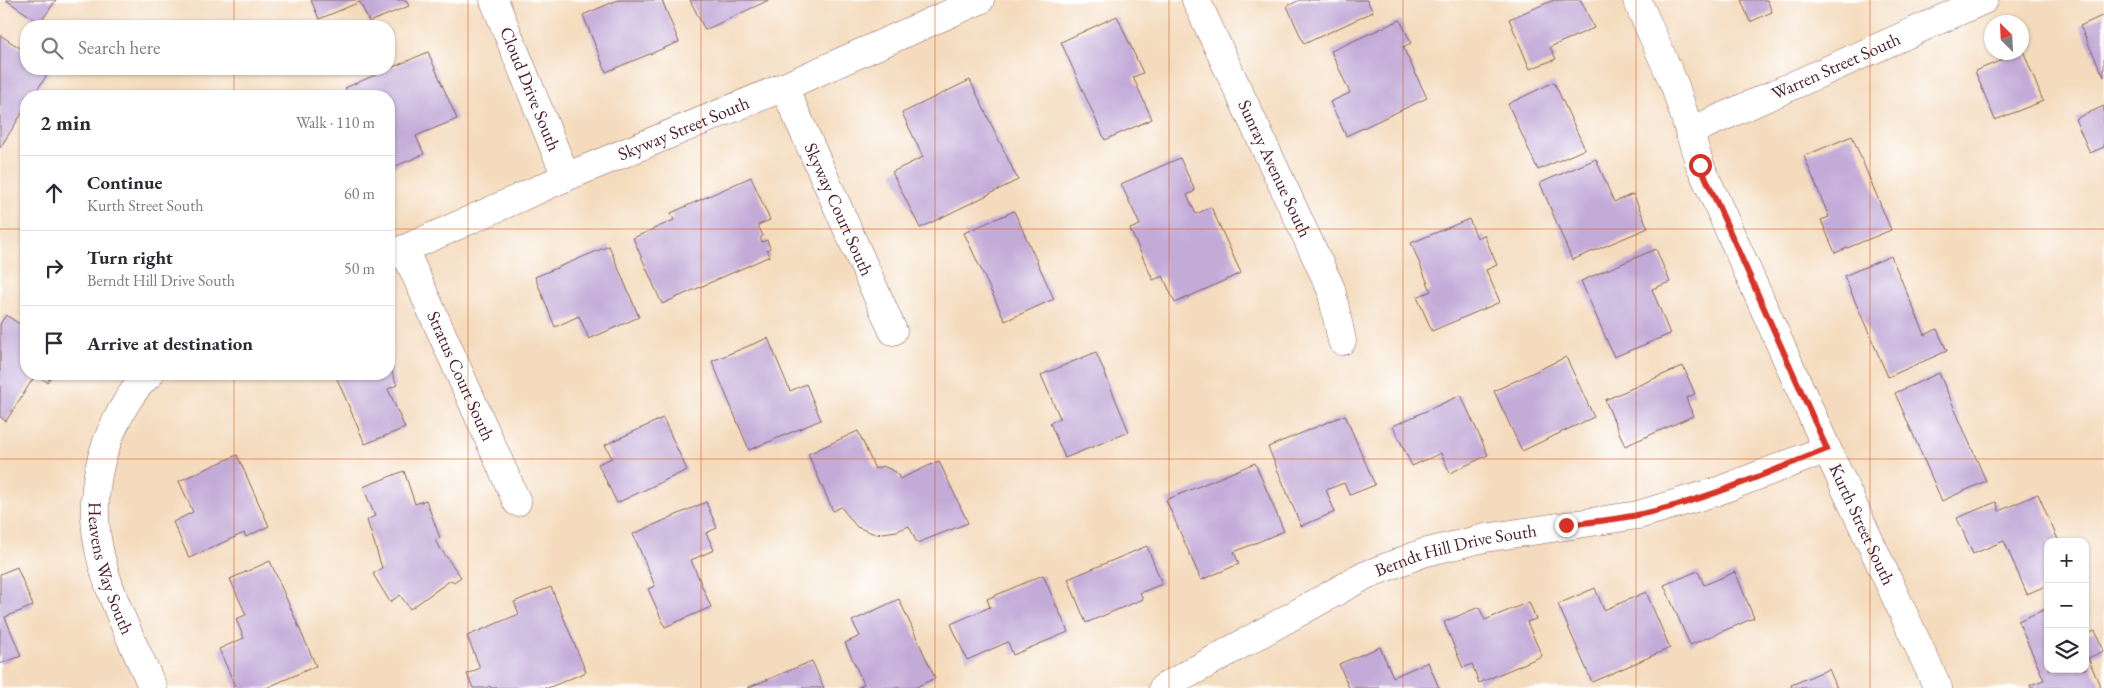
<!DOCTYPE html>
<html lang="en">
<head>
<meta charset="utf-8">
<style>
  :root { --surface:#fff; --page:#f2f2f3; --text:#2b2b33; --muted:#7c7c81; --line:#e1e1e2 }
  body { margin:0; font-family:"EB Garamond",serif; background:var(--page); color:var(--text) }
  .controls { position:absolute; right:15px; bottom:15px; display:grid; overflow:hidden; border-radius:10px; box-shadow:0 1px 4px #0004 }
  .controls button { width:45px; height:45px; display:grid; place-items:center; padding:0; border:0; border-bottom:1px solid var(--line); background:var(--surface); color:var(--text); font:25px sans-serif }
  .compass { position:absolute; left:1984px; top:15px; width:45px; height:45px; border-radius:50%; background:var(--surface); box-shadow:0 1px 4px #0004; rotate:336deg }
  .stop { position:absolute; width:15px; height:15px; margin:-11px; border:4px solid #d93025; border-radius:50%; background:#fff }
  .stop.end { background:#d93025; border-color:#fff; box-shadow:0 1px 5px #0008 }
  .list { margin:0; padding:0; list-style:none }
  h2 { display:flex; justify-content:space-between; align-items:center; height:65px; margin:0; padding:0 20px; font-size:21px }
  h2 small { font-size:16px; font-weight:400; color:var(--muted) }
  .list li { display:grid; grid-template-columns:32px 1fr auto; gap:15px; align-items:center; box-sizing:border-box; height:75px; padding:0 20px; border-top:1px solid var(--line) }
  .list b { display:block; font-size:19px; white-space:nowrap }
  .list p { margin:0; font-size:16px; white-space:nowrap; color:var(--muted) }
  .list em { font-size:16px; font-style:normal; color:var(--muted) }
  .icon { flex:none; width:28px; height:28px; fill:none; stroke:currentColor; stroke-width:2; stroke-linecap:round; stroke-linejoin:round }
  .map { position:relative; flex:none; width:2104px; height:688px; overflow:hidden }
  .search { position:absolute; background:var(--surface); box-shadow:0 1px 4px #0004; left:20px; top:20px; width:375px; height:55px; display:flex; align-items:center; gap:12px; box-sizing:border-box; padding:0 18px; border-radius:20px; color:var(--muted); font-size:19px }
  .panel { position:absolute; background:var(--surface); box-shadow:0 1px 4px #0004; left:20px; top:90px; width:375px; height:290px; border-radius:20px }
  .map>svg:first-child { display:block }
  .building { fill:#c3abd8 }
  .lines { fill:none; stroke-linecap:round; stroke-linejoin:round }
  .minor-casing { stroke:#86615e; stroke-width:29 }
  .minor { stroke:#fff; stroke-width:28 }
  .route { stroke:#d93025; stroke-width:6 }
  .grid { fill:none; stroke:#d8530f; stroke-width:1; stroke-opacity:0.55 }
  .labels { text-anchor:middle; stroke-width:4; stroke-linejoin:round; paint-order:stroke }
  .street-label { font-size:18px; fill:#4a1f2b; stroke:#fff }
</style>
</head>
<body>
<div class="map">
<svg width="2104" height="688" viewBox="0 0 2104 688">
  <rect width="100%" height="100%" fill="#fff"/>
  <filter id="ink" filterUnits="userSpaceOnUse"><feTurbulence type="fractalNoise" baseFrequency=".02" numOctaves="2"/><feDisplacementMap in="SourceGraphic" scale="10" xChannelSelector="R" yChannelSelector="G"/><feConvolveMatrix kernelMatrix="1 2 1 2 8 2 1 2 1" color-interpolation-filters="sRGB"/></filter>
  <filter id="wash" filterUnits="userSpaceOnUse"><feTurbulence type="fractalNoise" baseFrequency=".0096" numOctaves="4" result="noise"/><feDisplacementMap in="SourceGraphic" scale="20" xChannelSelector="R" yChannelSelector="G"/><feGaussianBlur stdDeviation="1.12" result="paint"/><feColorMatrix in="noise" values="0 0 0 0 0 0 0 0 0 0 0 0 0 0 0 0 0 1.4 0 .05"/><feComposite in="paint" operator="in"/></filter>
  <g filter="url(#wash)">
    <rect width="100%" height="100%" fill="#f4dbbd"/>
    <g id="blocks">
      <path class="building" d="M6 0H56L40 23Z
        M311 0H406L409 6 369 22 360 2 319 19Z
        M618 0H662L679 42 606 72 583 15Z
        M690 0H769L705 30Z
        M1300 0H1367L1373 12 1304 44 1287 6Z
        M1554 0H1581L1594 28 1550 47 1556 59 1530 69 1509 19Z
        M1741 0H1767L1772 12 1750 22Z
        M2104 15V77L2080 26Z
        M1117 16 1143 73 1133 77 1152 119 1105 140 1061 42Z
        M1400 20 1411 43 1403 47 1427 98 1346 136 1330 102 1350 93 1331 51Z
        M0 35 26 52V69H51L33 96H26V107L0 148Z
        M2022 48 2043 101 1995 120 1975 71 2022 52Z
        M428 52 457 119 416 136 424 154 389 169V96H349L345 88Z
        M970 80 1018 180 920 228 892 172 923 157 902 113Z
        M1554 82 1585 149 1538 170 1508 104Z
        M2104 106V147L2090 153 2075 119Z
        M1852 136 1891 230 1835 253 1821 220 1829 217 1804 156Z
        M1180 158 1195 191 1187 195 1196 214 1211 207 1241 273 1175 303 1163 276 1153 280 1130 229 1140 225 1121 184Z
        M1596 159 1614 202 1633 194 1648 228 1572 260 1540 183Z
        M751 177 770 220 758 225 763 236 760 238 762 242 767 240 770 248 767 250 770 256 662 304 633 238 674 220 671 213Z
        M1014 211 1054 299 1005 321 964 233Z
        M1469 219 1477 238 1484 235 1497 265 1486 270 1500 302 1432 331 1417 297 1431 291 1411 243Z
        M609 246 639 317 589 339 579 316 555 327 535 277Z
        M1656 249 1670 282 1652 289 1670 334 1614 357 1581 281Z
        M1891 256 1925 335 1937 329 1947 351 1888 377 1844 276Z
        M6 315 26 328V374H53L47 382 36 374 6 421 0 417V324Z
        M768 338 790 391 806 384 821 420 749 450 712 361Z
        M1096 352 1129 432 1065 458 1050 423 1060 418 1041 375Z
        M1566 357 1594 417 1522 451 1494 391Z
        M389 365 397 385 388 389 405 428 365 444 335 374H389Z
        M1683 366 1695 394 1686 398 1693 416 1625 446 1605 400Z
        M1939 373 1986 481 1942 501 1895 393Z
        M1461 395 1488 455 1450 473 1441 453 1412 466 1393 426Z
        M1345 415 1375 485 1350 495 1344 483 1326 490 1335 512 1301 526 1268 447Z
        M663 418 687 470 617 503 598 464 612 458 605 445Z
        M858 431 875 469 883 466 896 472 900 479 939 461 968 523 917 543 909 526 897 531 875 534 857 527 841 507 833 511 808 454Z
        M237 455 269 526 246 537 244 533 189 558 173 522 193 512 179 481Z
        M1255 463 1284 531 1234 552 1239 564 1201 580 1166 500Z
        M404 471 415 504 426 500 440 538 435 541 461 577 454 582 451 580 410 609 400 595 390 602 373 574 382 568 367 520 375 516 363 487Z
        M2038 494 2059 542H2048V585L2027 594 2004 541 1973 554 1957 518 1996 502 1999 511Z
        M706 502 717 528 706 533 714 550 691 560 711 607 665 627 648 589 655 586 633 534Z
        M1147 546 1162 584 1140 593 1143 599 1086 623 1068 579Z
        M270 561 316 666 266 688H236L219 649 244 638 236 619 246 615 230 579Z
        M17 567 33 606 5 617 21 656 0 664V574Z
        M1698 571 1704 585 1735 572 1754 618 1690 645 1664 585Z
        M1043 575 1068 632 1013 655 1008 642 967 660 951 624 990 607 987 599Z
        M551 587 586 672 548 688H491L490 686 486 688H473L467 674 480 668 467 636 519 614 514 602Z
        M1595 588 1604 610 1646 592 1670 648 1592 682 1558 604Z
        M899 599 935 678 914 688H857L864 684 845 643 860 636 852 621Z
        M1529 602 1536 619 1527 622 1542 656 1479 683 1472 664 1463 668 1444 622 1479 607 1485 620Z
        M2048 608V669H2085V635L2095 631 2104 651 2088 658 2101 688H2031L2030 685 2044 680 2018 621Z
        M1380 647 1393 677 1428 662 1439 688H1349L1339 664Z
        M812 661 824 688H747Z
        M1829 669 1837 688H1792L1791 685Z"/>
    </g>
  </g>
  <g filter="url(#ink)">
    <use href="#blocks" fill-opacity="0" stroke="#86615e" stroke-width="1"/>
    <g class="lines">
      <g class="minor-casing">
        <g id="minor">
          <path id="s1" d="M494 0 566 177"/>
          <path id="s2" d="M1196 0 1331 289 1342 341"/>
          <path id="s3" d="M1637 0 1675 86 1700 165 1827 449 1938 688"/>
          <path id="s4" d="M784 87 893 331"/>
          <path id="s5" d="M1689 132 1984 0"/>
          <path id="s6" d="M404 249 517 502"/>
          <path id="s7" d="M389 256 566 177 784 87 980 0"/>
          <path id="s8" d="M150 374C132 389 122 409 112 430 69 526 115 602 153 688"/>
          <path id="s9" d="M1163 688 1366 575 1423 553 1485 538 1638 515 1718 491 1827 449"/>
        </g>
      </g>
      <use href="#minor" class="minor"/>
    </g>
  </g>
  <g class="lines" filter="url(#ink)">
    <path class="route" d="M1566 525C1589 522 1614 520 1637 515 1703 502 1766 473 1827 449L1700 165"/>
  </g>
  <path class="grid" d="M234 0V26M468 0V688M701 0V688M935 0V688M1169 0V688M1403 0V688M1636 0V688M1870 0V688M234 69V96M0 229H26M389 229H2104M234 374V688M0 459H2104"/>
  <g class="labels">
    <g class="street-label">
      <text dy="6" stroke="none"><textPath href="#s5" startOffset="161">Warren Street South</textPath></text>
      <text dy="6" stroke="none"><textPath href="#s1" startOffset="96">Cloud Drive South</textPath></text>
      <text dy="6" stroke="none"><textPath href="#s7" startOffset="321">Skyway Street South</textPath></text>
      <text dy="6" stroke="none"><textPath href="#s2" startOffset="186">Sunray Avenue South</textPath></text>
      <text dy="6" stroke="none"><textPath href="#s4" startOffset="134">Skyway Court South</textPath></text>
      <text dy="6" stroke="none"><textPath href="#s6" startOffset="139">Stratus Court South</textPath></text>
      <text dy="6" stroke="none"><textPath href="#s3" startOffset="571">Kurth Street South</textPath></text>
      <text dy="6" stroke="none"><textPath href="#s9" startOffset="326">Berndt Hill Drive South</textPath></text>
      <text dy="6" stroke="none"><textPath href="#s8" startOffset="211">Heavens Way South</textPath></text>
    </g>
  </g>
</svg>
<div class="controls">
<button>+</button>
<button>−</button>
<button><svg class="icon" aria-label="layers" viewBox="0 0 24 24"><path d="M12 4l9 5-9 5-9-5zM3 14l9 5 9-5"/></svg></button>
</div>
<svg class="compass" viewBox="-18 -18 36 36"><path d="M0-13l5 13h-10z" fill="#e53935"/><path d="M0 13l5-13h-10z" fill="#7c7c81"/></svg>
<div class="stop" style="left:1700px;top:165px"></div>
<div class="stop end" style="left:1566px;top:525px"></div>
<div class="search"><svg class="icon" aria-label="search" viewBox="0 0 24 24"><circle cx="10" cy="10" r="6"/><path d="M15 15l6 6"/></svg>Search here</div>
<section class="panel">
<h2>2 min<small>Walk · 110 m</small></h2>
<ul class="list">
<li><svg class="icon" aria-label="ahead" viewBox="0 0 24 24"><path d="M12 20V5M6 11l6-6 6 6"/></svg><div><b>Continue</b><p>Kurth Street South</p></div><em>60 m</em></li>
<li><svg class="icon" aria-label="right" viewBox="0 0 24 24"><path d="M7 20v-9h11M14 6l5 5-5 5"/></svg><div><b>Turn right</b><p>Berndt Hill Drive South</p></div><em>50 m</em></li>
<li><svg class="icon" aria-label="arrive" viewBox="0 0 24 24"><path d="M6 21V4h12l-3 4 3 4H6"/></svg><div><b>Arrive at destination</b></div></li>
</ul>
</section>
</div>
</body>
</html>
